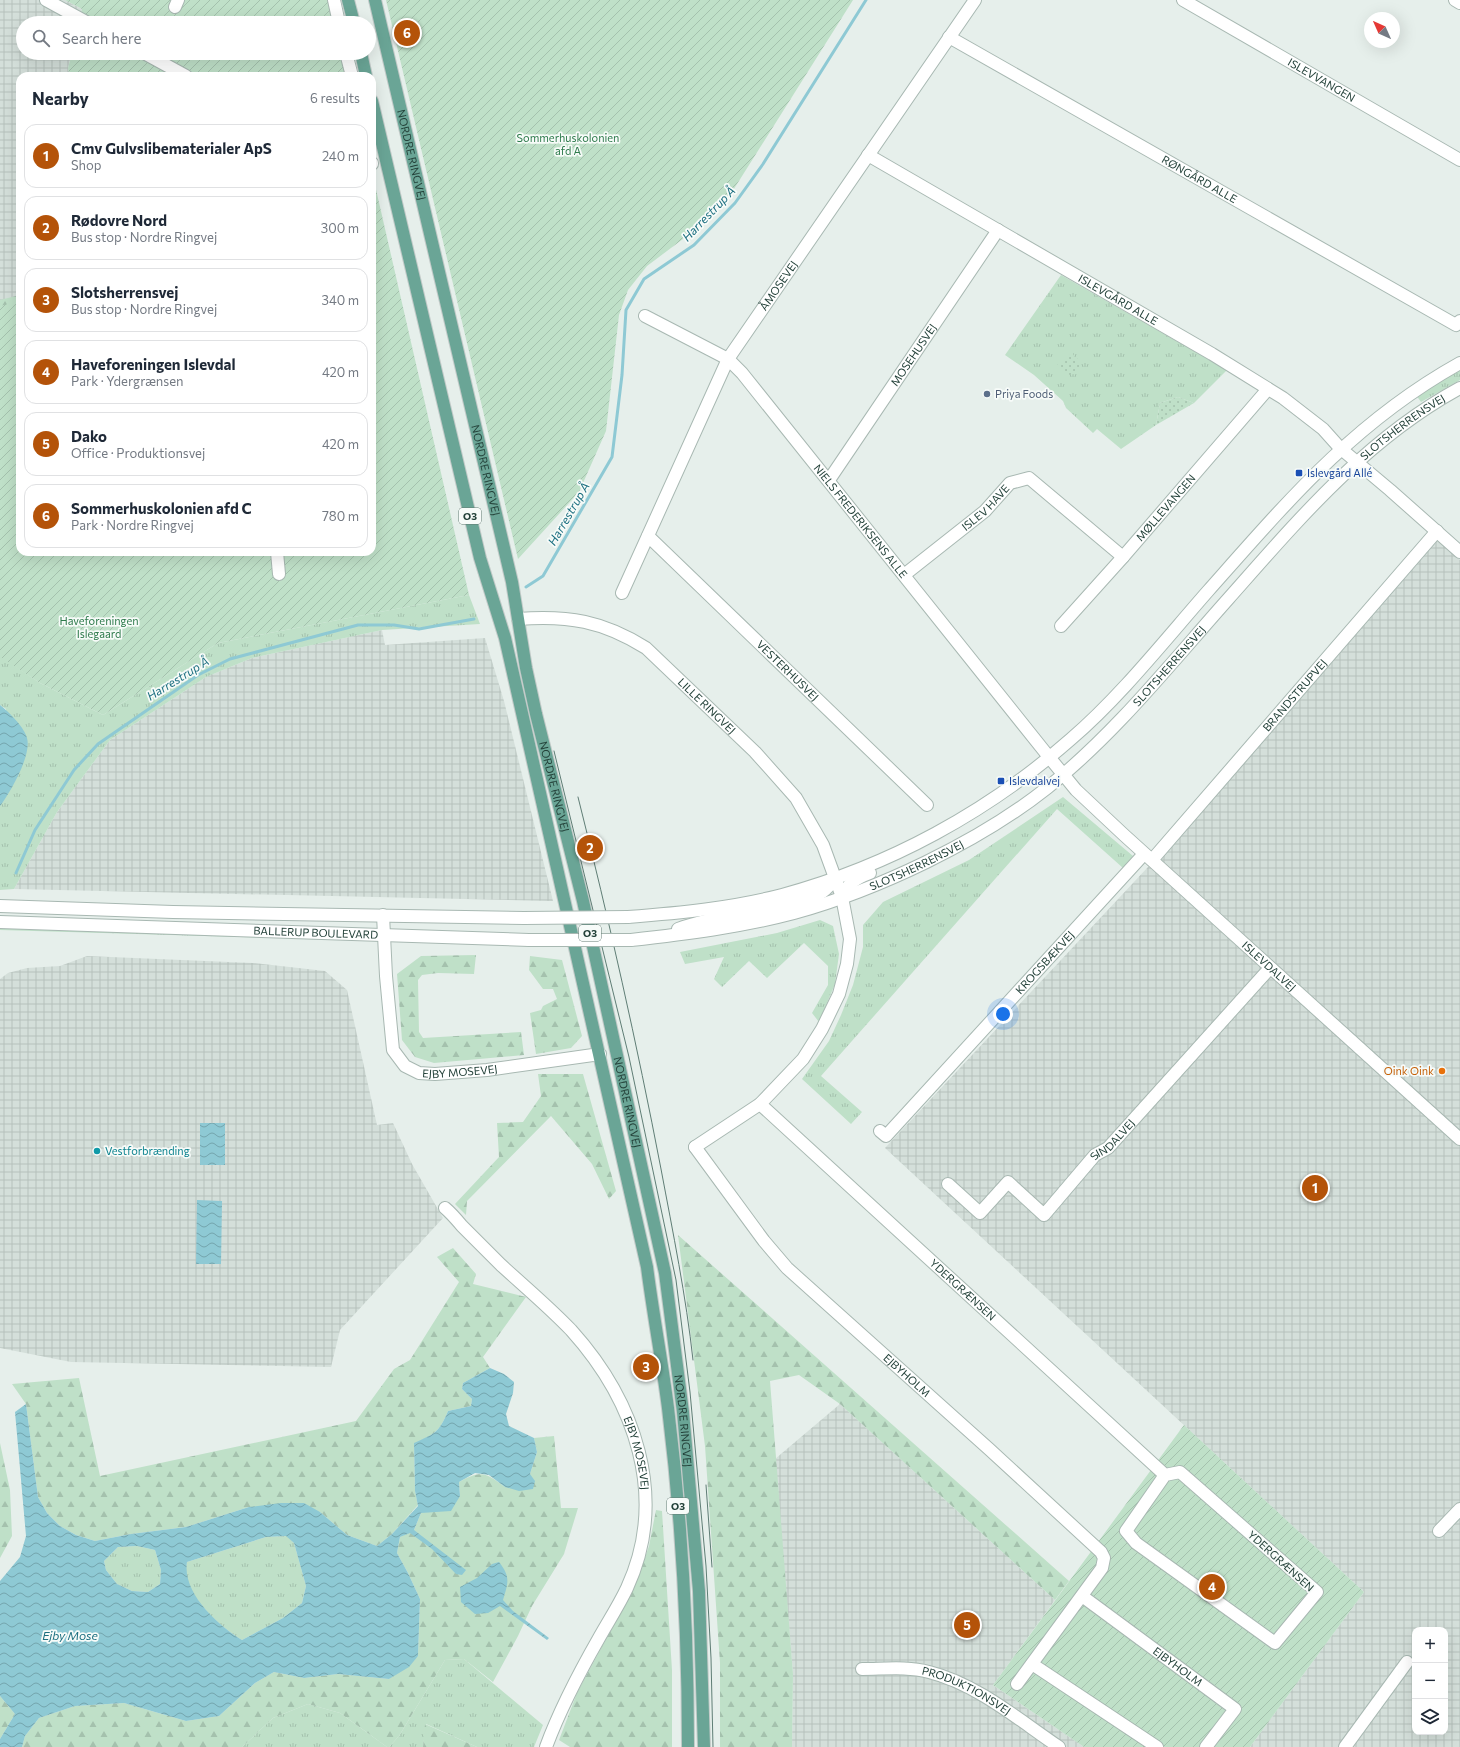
<!DOCTYPE html>
<html lang="en">
<head>
<meta charset="utf-8">
<style>
  :root { --surface:#fff; --page:#f6f6f7; --text:#1f2937; --muted:#747a83; --line:#e0e1e3; --accent:#b45309 }
  body { margin:0; font-family:Commissioner,sans-serif; background:var(--page); color:var(--text) }
  .controls { position:absolute; right:12px; bottom:12px; display:grid; overflow:hidden; border-radius:8px; box-shadow:0 4px 16px #0002 }
  .controls button { width:36px; height:36px; display:grid; place-items:center; padding:0; border:0; border-bottom:1px solid var(--line); background:var(--surface); color:var(--text); font:20px sans-serif }
  .compass { position:absolute; left:1364px; top:12px; width:36px; height:36px; border-radius:50%; background:var(--surface); box-shadow:0 4px 16px #0002; rotate:315deg }
  .you { position:absolute; left:1003px; top:1014px; width:14px; height:14px; margin:-10px; border:3px solid #fff; border-radius:50%; background:#1a73e8; box-shadow:0 0 0 6px #1a73e833 }
  .badge { display:grid; place-items:center; width:26px; height:26px; border-radius:50%; background:var(--accent); color:#fff; font-size:13px; font-weight:700 }
  .pin { position:absolute; translate:-50% -50%; border:2px solid #fff; box-shadow:0 1px 4px #0006 }
  .list { margin:0; padding:0; list-style:none }
  h2 { display:flex; justify-content:space-between; align-items:center; height:52px; margin:0; padding:0 16px; font-size:17px }
  h2 small { font-size:13px; font-weight:400; color:var(--muted) }
  .list li { display:grid; grid-template-columns:26px 1fr auto; gap:12px; align-items:center; box-sizing:border-box; height:64px; margin:0 8px 8px; padding:0 8px; border:1px solid var(--line); border-radius:12px }
  .list b { display:block; font-size:15px; white-space:nowrap }
  .list p { margin:0; font-size:13px; white-space:nowrap; color:var(--muted) }
  .list em { font-size:13px; font-style:normal; color:var(--muted) }
  .icon { flex:none; width:22px; height:22px; fill:none; stroke:currentColor; stroke-width:2; stroke-linecap:round; stroke-linejoin:round }
  .map { position:relative; flex:none; width:1460px; height:1747px; overflow:hidden }
  .search { position:absolute; background:var(--surface); box-shadow:0 4px 16px #0002; left:16px; top:16px; width:360px; height:44px; display:flex; align-items:center; gap:10px; box-sizing:border-box; padding:0 14px; border-radius:22px; color:var(--muted); font-size:15px }
  .panel { position:absolute; background:var(--surface); box-shadow:0 4px 16px #0002; left:16px; top:72px; width:360px; height:484px; border-radius:12px }
  .map>svg:first-child { display:block }
  .industrial { fill:url(#industrial-grid); fill-rule:evenodd }
  .grass { fill:url(#grass-tufts) }
  .forest { fill:url(#forest-firs) }
  .park { fill:url(#park-dots) }
  .garden { fill:url(#garden-furrows) }
  .water { fill:url(#water-waves); fill-rule:evenodd }
  .lines { fill:none; stroke-linecap:round; stroke-linejoin:round }
  .stream { stroke:#8ec9d4; stroke-width:3 }
  .minor-casing { stroke:#a8b8b2; stroke-width:14 }
  .tertiary-casing { stroke:#a8b8b2; stroke-width:14 }
  .primary-casing { stroke:#c2cac8; stroke-width:14 }
  .minor { stroke:#fff; stroke-width:12 }
  .tertiary { stroke:#fff; stroke-width:12 }
  .primary { stroke:#6aa596; stroke-width:12 }
  .tram { stroke:#5f7d75; stroke-width:1 }
  .tertiary-bridge-casing { stroke:#a8b8b2; stroke-width:14; stroke-linecap:butt }
  .tertiary-bridge { stroke:#fff; stroke-width:12 }
  .service-dot { fill:#5c6f8a; stroke:#f7fbf9; stroke-width:1.5 }
  .transit-dot { fill:#1a4fb4; stroke:#f7fbf9; stroke-width:1.5 }
  .food-dot { fill:#e8710a; stroke:#f7fbf9; stroke-width:1.5 }
  .culture-dot { fill:#0f9aa8; stroke:#f7fbf9; stroke-width:1.5 }
  .labels { text-anchor:middle; stroke-width:3.5; stroke-linejoin:round; paint-order:stroke }
  .shield { fill:#f7fbf9; stroke:#637a73; stroke-width:1 }
  .shield-label { font-size:10px; font-weight:bold; fill:#24423a }
  .street-label { font-size:11px; fill:#24423a; stroke:#f7fbf9 }
  .park-label { font-size:11px; fill:#2d7a4b; stroke:#f7fbf9 }
  .service-label { font-size:11px; fill:#4e5e75; stroke:#f7fbf9; text-anchor:start }
  .transit-label { font-size:11px; fill:#164399; stroke:#f7fbf9; text-anchor:start }
  .food-label { font-size:11px; fill:#c56008; stroke:#f7fbf9; text-anchor:end }
  .culture-label { font-size:11px; fill:#0d838f; stroke:#f7fbf9; text-anchor:start }
  .water-label { font-size:12px; font-style:italic; fill:#1c6f80; stroke:#f7fbf9 }
</style>
</head>
<body>
<div class="map">
<svg width="1460" height="1747" viewBox="0 0 1460 1747">
  <defs>
    <pattern id="industrial-grid" width="8" height="8" patternUnits="userSpaceOnUse"><rect width="8" height="8" fill="#d4dfda"/><path d="M0 4h8M4 0v8" fill="none" stroke="#b6c1bc"/></pattern>
    <pattern id="grass-tufts" width="24" height="20" patternUnits="userSpaceOnUse"><rect width="24" height="20" fill="#bfe0c8"/><path d="M3 7l-1-3M5 7V3M7 7l1-3M15 17l-1-3M17 17v-4M19 17l1-3" fill="none" stroke="#a4c1ad"/></pattern>
    <pattern id="forest-firs" width="22" height="20" patternUnits="userSpaceOnUse"><rect width="22" height="20" fill="#bfe0c8"/><path d="M5 1l3.5 6h-7zM16 11l3.5 6h-7z" fill="#a4c1ad"/></pattern>
    <pattern id="park-dots" width="8" height="8" patternUnits="userSpaceOnUse"><rect width="8" height="8" fill="#bfe0c8"/><path d="M2 2h.1M6 6h.1" fill="none" stroke="#a4c1ad" stroke-width="1.8" stroke-linecap="round"/></pattern>
    <pattern id="garden-furrows" width="10" height="10" patternUnits="userSpaceOnUse"><rect width="10" height="10" fill="#bfe0c8"/><path d="M-1 1l2-2M0 10L10 0M9 11l2-2" fill="none" stroke="#a4c1ad"/></pattern>
    <pattern id="water-waves" width="16" height="10" patternUnits="userSpaceOnUse"><rect width="16" height="10" fill="#8ec9d4"/><path d="M0 5q4-4 8 0t8 0" fill="none" stroke="#74a5ad"/></pattern>
  </defs>
  <rect width="100%" height="100%" fill="#e6efeb"/>
  <path class="industrial" d="M0 0H65L82 9 79 23H23V53H72L68 68 69 76H20V301L0 306Z
    M1436 538 1460 560V1747H1250L1364 1592 885 1148 1163 851ZM1415 1630H1445V1732H1415Z
    M382 630 385 645 485 638 504 701 553 901 14 889 57 812 110 740 206 677 252 658Z
    M87 956 253 963 325 971 347 990 377 1125 393 1123 412 1164 443 1218 340 1330 331 1367 71 1362 0 1348V979L8 973 27 968 60 966Z
    M840 1404 1055 1600 993 1685 1084 1747H792L793 1674 775 1459Z"/>
  <path class="grass" d="M1061 275 1227 370 1194 403 1178 397 1160 403 1156 425 1121 449 1097 429 1093 433 1066 408 1063 401 1034 375 1005 355Z
    M1460 369V380L1421 402 1416 395Z
    M469 595 480 624 382 630 252 658 206 677 110 740 57 812 14 889 0 890V806L6 709 0 705V656L40 683 103 715 218 643Z
    M1063 797 1133 856 1123 868 1057 809 821 1076 862 1112 851 1124 802 1079 829 1041 841 1015 853 985 863 947V925L883 902 969 860Z
    M820 920 833 926 839 954 835 984 819 1022 812 1013 828 985V966L804 943 767 978 749 961 722 987 714 979 724 957 685 964 680 952 777 933Z
    M0 927 258 935 276 938 0 930Z
    M287 1536 294 1543 306 1586 302 1603 283 1618 242 1640C220 1627 191 1600 185 1574 185 1571 186 1566 187 1562L266 1537Z
    M137 1546 155 1550 161 1570 160 1584 148 1592 132 1591 117 1584 106 1570 104 1561 118 1547Z
    M464 1659 543 1725 534 1747H477L426 1724 423 1747H389L399 1736 445 1660Z
    M308 1704 340 1713 387 1747H242L273 1718Z"/>
  <path class="forest" d="M20 295V303L0 308V300Z
    M476 955 474 974 438 973 422 975 418 980 419 1032 423 1038 521 1032 524 1055 434 1063 415 1057 402 1040 397 974 421 956Z
    M530 956 562 960 582 1036 571 1048 536 1054 530 1013 541 1010 543 1006 557 999 553 989H543L529 970Z
    M538 1074H583L616 1191 609 1199 592 1164 551 1116 467 1201 466 1215 455 1204 499 1157 497 1123 523 1122 541 1096Z
    M678 1235 1069 1581 1055 1600 840 1404 799 1375 770 1381 793 1674 792 1747H720V1663L705 1446Z
    M453 1248 476 1274 473 1284 526 1297 483 1357 490 1368 463 1383 462 1389 472 1399 471 1406 448 1411C439 1433 434 1434 414 1444L415 1491 418 1505 392 1534 377 1546 347 1535 320 1512 249 1507 186 1527 131 1534 95 1541 76 1535 60 1526 47 1513 38 1497 26 1404 12 1384 79 1378 100 1476 356 1421 394 1369 410 1360 459 1282 437 1257Z
    M554 1436 561 1508H578L564 1554 532 1606 518 1636 493 1682 464 1659 445 1660 399 1736 389 1747H387L340 1713 308 1704 273 1718 242 1747H22L25 1736 39 1718 75 1706 124 1703 186 1721 219 1716 255 1683 274 1672 304 1678 338 1674 389 1679 418 1656 420 1599 408 1573 397 1553 400 1537 414 1530 421 1513 460 1496 459 1482C481 1470 485 1472 505 1487L530 1474 537 1452 534 1438Z
    M0 1443 10 1490 12 1536 0 1558Z
    M656 1510 662 1511 672 1670V1747H570L559 1740 577 1693 636 1583 649 1546Z
    M0 1696 15 1714 0 1739Z
    M425 1724 477 1747H423Z"/>
  <path class="park" d="M1073 351 1074 357 1080 360C1082 366 1078 370 1074 374L1068 375 1056 366Z
    M1178 397 1194 403 1156 425 1160 403Z"/>
  <path class="garden" d="M65 0H332L338 23H79L82 9Z
    M386 0H853L732 192 683 239 647 266 628 290 619 315 606 431 579 492 518 559Z
    M72 53H345L350 76H69L68 68Z
    M372 172 469 595 218 643 103 715 40 683 0 657V306L20 301V552H372Z
    M1184 1425 1364 1592 1250 1747H1084L993 1685Z"/>
  <path class="water" d="M0 705C8 711 25 728 27 738 32 755 10 793 0 806Z
    M200 1123H225V1165H200Z
    M197 1200 222 1201 221 1264H196Z
    M490 1368 504 1374 514 1382 513 1393 506 1414 509 1426 534 1438 537 1452 530 1474 535 1481 533 1489 519 1491 505 1487 489 1475 475 1473 459 1482 460 1496 451 1511 421 1513 414 1530 466 1570 462 1575 456 1574 432 1549 410 1533 400 1537 397 1553 408 1573 420 1599 418 1656 409 1667 389 1679 338 1674 304 1678 274 1672 255 1683 219 1716 186 1721 124 1703 75 1706 39 1718 25 1736 22 1747H0V1739L15 1714 0 1696V1581L20 1557 26 1536 15 1412 26 1404 38 1497 47 1513 60 1526 76 1535 95 1541 131 1534 186 1527 249 1507 281 1503H304L320 1512 347 1535 377 1546 392 1534 418 1506 415 1491 414 1443C434 1434 439 1433 448 1411L471 1406 472 1399 462 1389 463 1383ZM286 1536 294 1543 306 1586 302 1603 283 1618 242 1640C218 1625 182 1593 187 1562L266 1537ZM137 1546 155 1550 161 1570 160 1584 148 1592 132 1591 117 1584 106 1570 104 1561 118 1547Z
    M499 1562C511 1577 508 1583 503 1600L513 1611 549 1638 547 1640 500 1606 488 1613 475 1614 461 1602 460 1587 477 1578 492 1564Z"/>
  <g class="lines">
    <path class="stream" d="M526 587 543 576 612 457 622 375 626 310 644 279 694 245 735 203 763 164 866 0
      M16 873 35 830 74 770 98 744 198 675 230 659 358 625H394L419 629 474 619"/>
    <g class="minor-casing">
      <g id="minor">
        <path d="M46 0 88 23"/>
        <path d="M334 0 339 23"/>
        <path id="s1" d="M1183 0 1460 160"/>
        <path d="M1455 0 1460 3"/>
        <path d="M175 7 178 0"/>
        <path id="s2" d="M949 37 1456 325 1460 321"/>
        <path d="M144 53 186 76"/>
        <path d="M346 53 352 76"/>
        <path id="s3" d="M868 155 1212 354 1283 398 1323 429 1340 448 1390 490 1460 552"/>
        <path d="M372 164V163"/>
        <path id="s4" d="M645 316 728 359 742 373 1049 757"/>
        <path id="s5" d="M829 480 998 230"/>
        <path id="s6" d="M648 536 927 805"/>
        <path d="M277 552 279 574"/>
        <path id="s7" d="M904 575 985 511 1010 483 1029 478 1123 557"/>
        <path id="s8" d="M622 593 728 359 975 0"/>
        <path id="s9" d="M1061 626 1123 557 1268 389"/>
        <path id="s10" d="M1152 860 1437 531"/>
        <path id="s11" d="M760 1104 1165 1475 1126 1531 1136 1543 1275 1643 1317 1592 1180 1472 1165 1475"/>
        <path id="s12" d="M880 1131 886 1136 1144 854"/>
        <path id="s13" d="M695 1147 764 1241 787 1268 989 1449 1101 1552 1104 1558 1102 1568 1017 1684"/>
        <path id="s14" d="M948 1184 980 1213 1008 1182 1044 1215 1095 1155 1108 1148 1270 968"/>
        <path id="s15" d="M445 1208C451 1213 457 1220 462 1226 475 1239 488 1252 501 1265 524 1286 549 1307 571 1330 635 1401 669 1497 627 1588 619 1605 608 1622 599 1638 579 1673 560 1709 546 1747"/>
        <path d="M1439 1531 1460 1509"/>
        <path id="s16" d="M1082 1596 1235 1709 1206 1747"/>
        <path d="M1032 1664 1157 1747"/>
        <path id="s17" d="M862 1669C884 1669 907 1666 929 1672 977 1684 1019 1720 1059 1747"/>
        <path d="M1345 1747 1407 1662"/>
      </g>
    </g>
    <g class="tertiary-casing">
      <g id="tertiary">
        <path id="s18" d="M518 619C568 615 603 621 646 648L755 752 796 798 823 845 842 897 850 939 847 964 839 994 822 1029 803 1059 760 1104 695 1147"/>
        <path id="s19" d="M1049 757 1076 790 1124 835 1460 1139"/>
        <path d="M842 897C847 883 857 878 870 873"/>
        <path d="M0 906 173 912 524 918"/>
        <path id="s20" d="M383 915 386 976 393 1050 405 1066 419 1073 435 1074 487 1070 600 1054"/>
        <path d="M628 917C680 913 732 908 782 895 889 866 988 812 1071 739 1120 697 1165 640 1208 591 1287 502 1354 422 1460 363"/>
        <path id="s21" d="M0 922 529 940"/>
        <path d="M678 929C714 916 753 913 790 903 799 900 810 898 819 894 826 891 830 885 835 879"/>
        <path id="s22" d="M631 940C685 934 741 927 794 913 877 890 979 842 1047 788 1115 734 1171 663 1229 598 1299 519 1366 439 1460 388"/>
      </g>
    </g>
    <g class="primary-casing">
      <g id="primary">
        <path d="M348 0 354 23"/>
        <path id="s23" d="M375 0 512 582 526 668 536 714 583 901 665 1273 683 1412 699 1591 704 1747"/>
        <path d="M361 53 366 76"/>
        <path d="M372 101 480 558 505 638 515 682 647 1267C653 1314 662 1361 668 1408 682 1521 688 1634 688 1747"/>
      </g>
    </g>
    <use href="#minor" class="minor"/>
    <use href="#tertiary" class="tertiary"/>
    <use href="#primary" class="primary"/>
    <path class="tram" d="M554 751 629 1057 676 1280 690 1392 706 1566 711 1658 713 1747
      M578 797C609 920 637 1044 661 1169 673 1233 686 1296 693 1360
      M706 1485 712 1567"/>
    <g class="tertiary-bridge-casing">
      <path id="tertiary-bridge" d="M524 918 628 917
        M529 940H631"/>
    </g>
    <use href="#tertiary-bridge" class="tertiary-bridge"/>
  </g>
  <circle class="service-dot" cx="987" cy="394" r="4"/>
  <g class="transit-dot">
    <rect x="1295" y="469" width="8" height="8" rx="2"/>
    <rect x="997" y="777" width="8" height="8" rx="2"/>
  </g>
  <circle class="food-dot" cx="1442" cy="1071" r="4"/>
  <circle class="culture-dot" cx="97" cy="1151" r="4"/>
  <g class="labels">
    <g class="shield">
      <rect x="459" y="508" width="22" height="16" rx="3"/>
      <rect x="579" y="925" width="22" height="16" rx="3"/>
      <rect x="667" y="1498" width="22" height="16" rx="3"/>
    </g>
    <g class="shield-label">
      <text x="470" y="520">O3</text>
      <text x="590" y="937">O3</text>
      <text x="678" y="1510">O3</text>
    </g>
    <g class="street-label">
      <text dy="4" stroke="none"><textPath href="#s1" startOffset="160">ISLEVVANGEN</textPath></text>
      <text dy="4" stroke="none"><textPath href="#s23" startOffset="159">NORDRE RINGVEJ</textPath></text>
      <text dy="4" stroke="none"><textPath href="#s2" startOffset="288">RØNGÅRD ALLE</textPath></text>
      <text dy="4" stroke="none"><textPath href="#s8" startOffset="346">ÅMOSEVEJ</textPath></text>
      <text dy="4" stroke="none"><textPath href="#s3" startOffset="289">ISLEVGÅRD ALLE</textPath></text>
      <text dy="4" stroke="none"><textPath href="#s5" startOffset="151">MOSEHUSVEJ</textPath></text>
      <text dy="4" stroke="none"><textPath href="#s22" startOffset="957">SLOTSHERRENSVEJ</textPath></text>
      <text dy="4" stroke="none"><textPath href="#s23" startOffset="483">NORDRE RINGVEJ</textPath></text>
      <text dy="4" stroke="none"><textPath href="#s7" startOffset="106">ISLEV HAVE</textPath></text>
      <text dy="4" stroke="none"><textPath href="#s9" startOffset="158">MØLLEVANGEN</textPath></text>
      <text dy="4" stroke="none"><textPath href="#s4" startOffset="303">NIELS FREDERIKSENS ALLE</textPath></text>
      <text dy="4" stroke="none"><textPath href="#s22" startOffset="622">SLOTSHERRENSVEJ</textPath></text>
      <text dy="4" stroke="none"><textPath href="#s6" startOffset="194">VESTERHUSVEJ</textPath></text>
      <text dy="4" stroke="none"><textPath href="#s10" startOffset="218">BRANDSTRUPVEJ</textPath></text>
      <text dy="4" stroke="none"><textPath href="#s18" startOffset="218">LILLE RINGVEJ</textPath></text>
      <text dy="4" stroke="none"><textPath href="#s23" startOffset="807">NORDRE RINGVEJ</textPath></text>
      <text dy="4" stroke="none"><textPath href="#s22" startOffset="297">SLOTSHERRENSVEJ</textPath></text>
      <text dy="4" stroke="none"><textPath href="#s21" startOffset="316">BALLERUP BOULEVARD</textPath></text>
      <text dy="4" stroke="none"><textPath href="#s12" startOffset="243">KROGSBÆKVEJ</textPath></text>
      <text dy="4" stroke="none"><textPath href="#s19" startOffset="304">ISLEVDALVEJ</textPath></text>
      <text dy="4" stroke="none"><textPath href="#s20" startOffset="212">EJBY MOSEVEJ</textPath></text>
      <text dy="4" stroke="none"><textPath href="#s23" startOffset="1131">NORDRE RINGVEJ</textPath></text>
      <text dy="4" stroke="none"><textPath href="#s14" startOffset="236">SINDALVEJ</textPath></text>
      <text dy="4" stroke="none"><textPath href="#s11" startOffset="275">YDERGRÆNSEN</textPath></text>
      <text dy="4" stroke="none"><textPath href="#s13" startOffset="313">EJBYHOLM</textPath></text>
      <text dy="4" stroke="none"><textPath href="#s23" startOffset="1455">NORDRE RINGVEJ</textPath></text>
      <text dy="4" stroke="none"><textPath href="#s15" startOffset="317">EJBY MOSEVEJ</textPath></text>
      <text transform="translate(1281 1561) rotate(42)" y="4">YDERGRÆNSEN</text>
      <text dy="4" stroke="none"><textPath href="#s16" startOffset="119">EJBYHOLM</textPath></text>
      <text dy="4" stroke="none"><textPath href="#s17" startOffset="109">PRODUKTIONSVEJ</textPath></text>
    </g>
    <g class="park-label">
      <text x="568" y="142">Sommerhuskolonien<tspan x="568" dy="13">afd A</tspan></text>
      <text x="99" y="625">Haveforeningen<tspan x="99" dy="13">Islegaard</tspan></text>
    </g>
    <g class="service-label">
      <text x="995" y="398">Priya Foods</text>
    </g>
    <g class="transit-label">
      <text x="1307" y="477">Islevgård Allé</text>
      <text x="1009" y="785">Islevdalvej</text>
    </g>
    <g class="food-label">
      <text x="1434" y="1075">Oink Oink</text>
    </g>
    <g class="culture-label">
      <text x="105" y="1155">Vestforbrænding</text>
    </g>
    <g class="water-label">
      <text transform="translate(709 214) rotate(-46)" y="4">Harrestrup Å</text>
      <text transform="translate(569 514) rotate(-60)" y="4">Harrestrup Å</text>
      <text transform="translate(178 679) rotate(-32)" y="4">Harrestrup Å</text>
      <text x="70" y="1640">Ejby Mose</text>
    </g>
  </g>
</svg>
<div class="controls">
<button>+</button>
<button>−</button>
<button><svg class="icon" aria-label="layers" viewBox="0 0 24 24"><path d="M12 4l9 5-9 5-9-5zM3 14l9 5 9-5"/></svg></button>
</div>
<svg class="compass" viewBox="-18 -18 36 36"><path d="M0-13l5 13h-10z" fill="#e53935"/><path d="M0 13l5-13h-10z" fill="#747a83"/></svg>
<div class="you"></div>
<div class="pin badge" style="left:1315px;top:1188px">1</div>
<div class="pin badge" style="left:590px;top:848px">2</div>
<div class="pin badge" style="left:646px;top:1367px">3</div>
<div class="pin badge" style="left:1212px;top:1587px">4</div>
<div class="pin badge" style="left:967px;top:1625px">5</div>
<div class="pin badge" style="left:407px;top:33px">6</div>
<div class="search"><svg class="icon" aria-label="search" viewBox="0 0 24 24"><circle cx="10" cy="10" r="6"/><path d="M15 15l6 6"/></svg>Search here</div>
<section class="panel">
<h2>Nearby<small>6 results</small></h2>
<ul class="list">
<li><span class="badge">1</span><div><b>Cmv Gulvslibematerialer ApS</b><p>Shop</p></div><em>240 m</em></li>
<li><span class="badge">2</span><div><b>Rødovre Nord</b><p>Bus stop · Nordre Ringvej</p></div><em>300 m</em></li>
<li><span class="badge">3</span><div><b>Slotsherrensvej</b><p>Bus stop · Nordre Ringvej</p></div><em>340 m</em></li>
<li><span class="badge">4</span><div><b>Haveforeningen Islevdal</b><p>Park · Ydergrænsen</p></div><em>420 m</em></li>
<li><span class="badge">5</span><div><b>Dako</b><p>Office · Produktionsvej</p></div><em>420 m</em></li>
<li><span class="badge">6</span><div><b>Sommerhuskolonien afd C</b><p>Park · Nordre Ringvej</p></div><em>780 m</em></li>
</ul>
</section>
</div>
</body>
</html>
